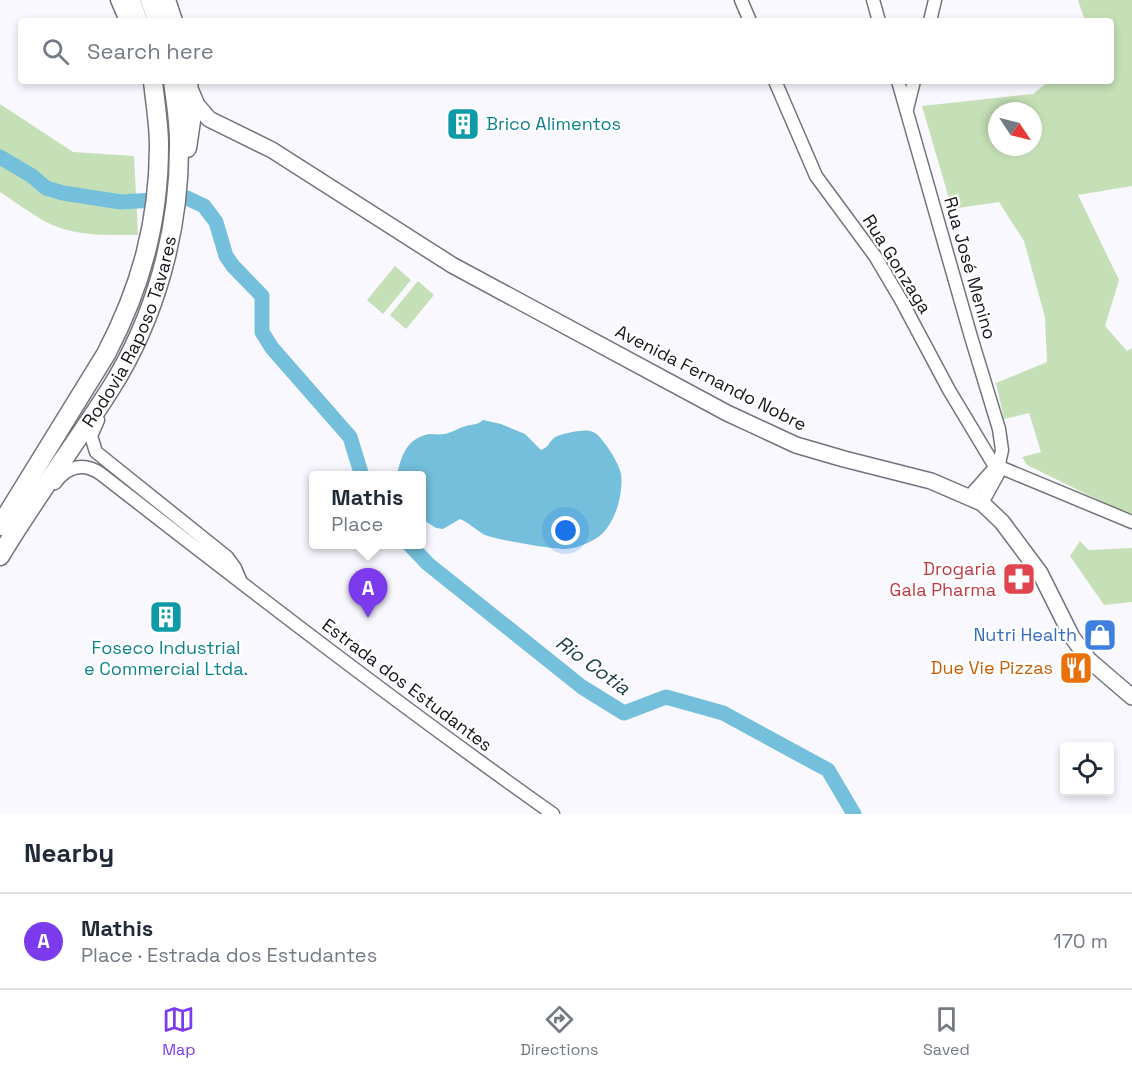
<!DOCTYPE html>
<html lang="en">
<head>
<meta charset="utf-8">
<style>
  :root { --surface:#fff; --page:#f2f2f3; --text:#1f2937; --muted:#747a83; --line:#e0e1e3; --accent:#7c3aed }
  body { margin:0; font-family:"Space Grotesk",sans-serif; background:var(--page); color:var(--text) }
  .controls { position:absolute; right:18px; bottom:18px; display:grid; overflow:hidden; border-radius:6px; box-shadow:0 3px 9px #0003 }
  .controls button { width:54px; height:54px; display:grid; place-items:center; padding:0; border:0; border-bottom:2px solid var(--line); background:var(--surface); color:var(--text); font:30px sans-serif }
  .compass { position:absolute; left:988px; top:102px; width:54px; height:54px; border-radius:50%; background:var(--surface); box-shadow:0 3px 9px #0003; rotate:125deg }
  .you { position:absolute; left:566px; top:531px; width:21px; height:21px; margin:-15px; border:4px solid #fff; border-radius:50%; background:#1a73e8; box-shadow:0 0 0 9px #1a73e833 }
  .badge { display:grid; place-items:center; width:39px; height:39px; border-radius:50%; background:var(--accent); color:#fff; font-size:20px; font-weight:700 }
  .pin { position:absolute; translate:-50% -50px; filter:drop-shadow(0 2px 3px #0008) }
  .pin::after { content:''; position:absolute; top:32px; width:21px; height:18px; background:inherit; clip-path:polygon(0 0,100% 0,50% 100%) }
  .popup { position:absolute; left:309px; top:471px; width:117px; height:78px; box-sizing:border-box; display:grid; place-content:center; border-radius:6px; background:var(--surface); filter:drop-shadow(0 2px 4px #0005); font-size:20px; white-space:nowrap; color:var(--muted) }
  .popup b { font-size:22px; color:var(--text) }
  .popup::after { content:''; position:absolute; left:50%; top:100%; margin-left:-12px; border:12px solid transparent; border-top-color:var(--surface) }
  .list { margin:0; padding:0; list-style:none }
  h2 { display:flex; justify-content:space-between; align-items:center; height:78px; margin:0; padding:0 24px; font-size:26px }
  h2 small { font-size:20px; font-weight:400; color:var(--muted) }
  .list li { display:grid; grid-template-columns:39px 1fr auto; gap:18px; align-items:center; box-sizing:border-box; height:96px; padding:0 24px; border-top:2px solid var(--line) }
  .list b { display:block; font-size:22px; white-space:nowrap }
  .list p { margin:0; font-size:20px; white-space:nowrap; color:var(--muted) }
  .list em { font-size:20px; font-style:normal; color:var(--muted) }
  .icon { flex:none; width:33px; height:33px; fill:none; stroke:currentColor; stroke-width:2; stroke-linecap:round; stroke-linejoin:round }
  .map { position:relative; flex:none; width:1132px; height:814px; overflow:hidden }
  .search { position:absolute; background:var(--surface); box-shadow:0 3px 9px #0003; left:18px; right:18px; top:18px; height:66px; display:flex; align-items:center; gap:15px; box-sizing:border-box; padding:0 21px; border-radius:6px; color:var(--muted); font-size:22px }
  .sheet { height:174px; background:var(--surface) }
  nav { display:flex; justify-content:space-around; align-items:center; box-sizing:border-box; height:84px; border-top:2px solid var(--line); background:var(--surface); font-size:16px; color:var(--muted) }
  nav a { display:grid; justify-items:center; gap:3px }
  nav .on { color:var(--accent) }
  .map>svg:first-child { display:block }
  .green { fill:#c5e0b6; fill-rule:evenodd }
  .water { fill:#74bfdc }
  .lines { fill:none; stroke-linecap:round; stroke-linejoin:round }
  .river { stroke:#74bfdc; stroke-width:15 }
  .minor-casing { stroke:#73737c; stroke-width:15 }
  .major-casing { stroke:#73737c; stroke-width:18 }
  .highway-casing { stroke:#73737c; stroke-width:21 }
  .minor { stroke:#fff; stroke-width:12 }
  .major { stroke:#fff; stroke-width:15 }
  .highway { stroke:#fff; stroke-width:18 }
  .labels { text-anchor:middle; stroke-width:4.5; stroke-linejoin:round; paint-order:stroke }
  .culture-label { font-size:18px; fill:#0d838f; stroke:#fff; text-anchor:start }
  .street-label { font-size:18px; fill:#161619; stroke:#fff }
  .health-label { font-size:18px; fill:#be3a42; stroke:#fff; text-anchor:end }
  .shop-label { font-size:18px; fill:#366cbe; stroke:#fff; text-anchor:end }
  .food-label { font-size:18px; fill:#c56008; stroke:#fff; text-anchor:end }
  .water-label { font-size:20px; font-style:italic; fill:#1b3e4b; stroke:#fff }
</style>
</head>
<body>
<div class="map">
<svg width="1132" height="814" viewBox="0 0 1132 814">
  <rect width="100%" height="100%" fill="#f8f8fe"/>
  <path class="green" d="M1078 0H1132V186L1078 195 1119 280 1105 326 1127 351 1132 348V522L1121 511 1027 465 1022 457 1041 452 1029 413 1004 419 996 383 1047 362 1045 317 1024 241 999 202 952 209 922 106 1033 94 1049 81H1111V21H1085ZM997 111H1033V147H997Z
    M0 104 73 152 134 156 138 235C106 235 73 237 44 221 29 212 15 202 0 192Z
    M395 266 411 280 383 314 367 300Z
    M418 281 434 295 406 329 390 315Z
    M1080 541 1089 550 1132 548V602L1104 605 1070 556Z"/>
  <path class="water" d="M483 420 501 424 525 434 541 450C550 446 548 443 554 438 559 434 583 429 590 431 597 432 602 440 606 445 612 453 619 465 621 474 624 494 614 529 595 539 587 544 574 549 564 549 553 549 491 539 483 534 475 529 469 523 460 519L443 529 436 528 422 519V476L397 475C401 456 407 438 429 434 434 434 439 435 444 434 452 433 458 428 466 426 473 424 478 425 483 420Z"/>
  <g class="lines">
    <path class="river" d="M0 157 32 176 46 188 63 193 121 202 187 198 204 206 216 222 226 256 233 266 262 296V332L272 348 350 437 362 476
      M409 544 428 564 582 687 624 713 666 697 723 713 828 770 854 814"/>
    <g class="minor-casing">
      <path id="minor" d="M117 0 126 21
        M741 0 750 21
        M873 0 879 21
        M930 21 935 0
        M775 81 816 176 875 256 901 300 949 390 994 465
        M898 81 971 337 999 429 1002 450 999 464
        M907 109 914 81
        M98 420 91 436 96 452 227 557 235 568 241 582
        M1002 468 1132 522
        M55 483C67 466 84 462 101 474 250 590 399 705 553 814
        M969 497 992 471
        M982 503 998 474"/>
    </g>
    <g class="major-casing">
      <path id="major" d="M191 91 197 105 209 119 272 150 452 265 727 413 796 445 844 459 931 481 982 503 1002 522 1040 573 1072 637 1089 660 1132 697"/>
    </g>
    <g class="highway-casing">
      <g id="highway">
        <path d="M131 0 138 21"/>
        <path d="M150 0 157 21"/>
        <path d="M166 0 173 21"/>
        <path d="M187 148 191 121 188 81"/>
        <path d="M0 526 106 354C141 287 159 222 159 145 159 124 155 102 153 81"/>
        <path id="s1" d="M0 556C34 499 75 445 111 388 155 318 179 232 179 149 180 126 176 104 173 81"/>
      </g>
    </g>
    <use href="#minor" class="minor"/>
    <use href="#major" class="major"/>
    <use href="#highway" class="highway"/>
  </g>
  <defs>
    <g id="building-square" transform="scale(1.725)"><rect x="-9" y="-9" width="18" height="18" rx="4" fill="#0f9aa8" stroke="#fff"/><path d="M-4-6H4V6H1V3H-1V6H-4ZM-2.5-4.3h1.7v1.8h-1.7ZM.8-4.3h1.7v1.8H.8ZM-2.5-1h1.7V.8h-1.7ZM.8-1h1.7V.8H.8Z" fill="#fff"/></g>
    <g id="pharmacy-square" transform="scale(1.725)"><rect x="-9" y="-9" width="18" height="18" rx="4" fill="#e0444e" stroke="#fff"/><path d="M-2-6h4v4h4v4h-4v4h-4v-4h-4v-4h4Z" fill="#fff"/></g>
    <g id="shop-square" transform="scale(1.725)"><rect x="-9" y="-9" width="18" height="18" rx="4" fill="#3f7fe0" stroke="#fff"/><path d="M-5-2.5h2.3a2.7 3.5 0 0 1 5.4 0H5L5.5 6h-11ZM-1.5-2.5h3a1.5 2.3 0 0 0-3 0Z" fill="#fff"/></g>
    <g id="restaurant-square" transform="scale(1.725)"><rect x="-9" y="-9" width="18" height="18" rx="4" fill="#e8710a" stroke="#fff"/><path d="M-5-6h1v4h1v-4h1v4h1v-4h1v5L-1.5 .5V6h-2V.5L-5-1ZM5-6V6H3V1.5H1.5Q1.5-4 5-6Z" fill="#fff"/></g>
  </defs>
  <g fill-rule="evenodd">
    <use href="#building-square" x="463" y="124"/>
    <use href="#pharmacy-square" x="1019" y="579"/>
    <use href="#building-square" x="166" y="617"/>
    <use href="#shop-square" x="1100" y="635"/>
    <use href="#restaurant-square" x="1076" y="668"/>
  </g>
  <g class="labels">
    <g class="culture-label">
      <text x="486" y="130">Brico Alimentos</text>
      <text x="166" y="654" text-anchor="middle">Foseco Industrial<tspan x="166" dy="21">e Commercial Ltda.</tspan></text>
    </g>
    <g class="street-label">
      <text transform="translate(897 264) rotate(58)" y="6">Rua Gonzaga</text>
      <text transform="translate(970 268) rotate(74)" y="6">Rua José Menino</text>
      <text dy="6" stroke="none"><textPath href="#s1" startOffset="261">Rodovia Raposo Tavares</textPath></text>
      <text transform="translate(711 378) rotate(27)" y="6">Avenida Fernando Nobre</text>
      <text transform="translate(407 685) rotate(37)" y="6">Estrada dos Estudantes</text>
    </g>
    <g class="health-label">
      <text x="996" y="575">Drogaria<tspan x="996" dy="21">Gala Pharma</tspan></text>
    </g>
    <g class="shop-label">
      <text x="1077" y="641">Nutri Health</text>
    </g>
    <g class="food-label">
      <text x="1053" y="674">Due Vie Pizzas</text>
    </g>
    <g class="water-label">
      <text transform="translate(593 665) rotate(36)" y="7">Rio Cotia</text>
    </g>
  </g>
</svg>
<div class="controls">
<button><svg class="icon" aria-label="locate" viewBox="0 0 24 24"><circle cx="12" cy="12" r="6"/><path d="M12 2v4M12 18v4M2 12h4M18 12h4"/></svg></button>
</div>
<svg class="compass" viewBox="-18 -18 36 36"><path d="M0-13l5 13h-10z" fill="#e53935"/><path d="M0 13l5-13h-10z" fill="#747a83"/></svg>
<div class="you"></div>
<div class="pin badge" style="left:368px;top:618px">A</div>
<div class="popup"><b>Mathis</b>Place</div>
<div class="search"><svg class="icon" aria-label="search" viewBox="0 0 24 24"><circle cx="10" cy="10" r="6"/><path d="M15 15l6 6"/></svg>Search here</div>
</div>
<section class="sheet">
<h2>Nearby<small></small></h2>
<ul class="list">
<li><span class="badge">A</span><div><b>Mathis</b><p>Place · Estrada dos Estudantes</p></div><em>170 m</em></li>
</ul>
</section>
<nav>
<a class="on"><svg class="icon" aria-label="map" viewBox="0 0 24 24"><path d="M3 6l6-2 6 2 6-2v14l-6 2-6-2-6 2zM9 4v14M15 6v14"/></svg>Map</a>
<a><svg class="icon" aria-label="directions" viewBox="0 0 24 24"><path d="M12 3l9 9-9 9-9-9zM9 14v-3h6M13 9l2 2-2 2"/></svg>Directions</a>
<a><svg class="icon" aria-label="saved" viewBox="0 0 24 24"><path d="M7 4h10v16l-5-4-5 4z"/></svg>Saved</a>
</nav>
</body>
</html>
